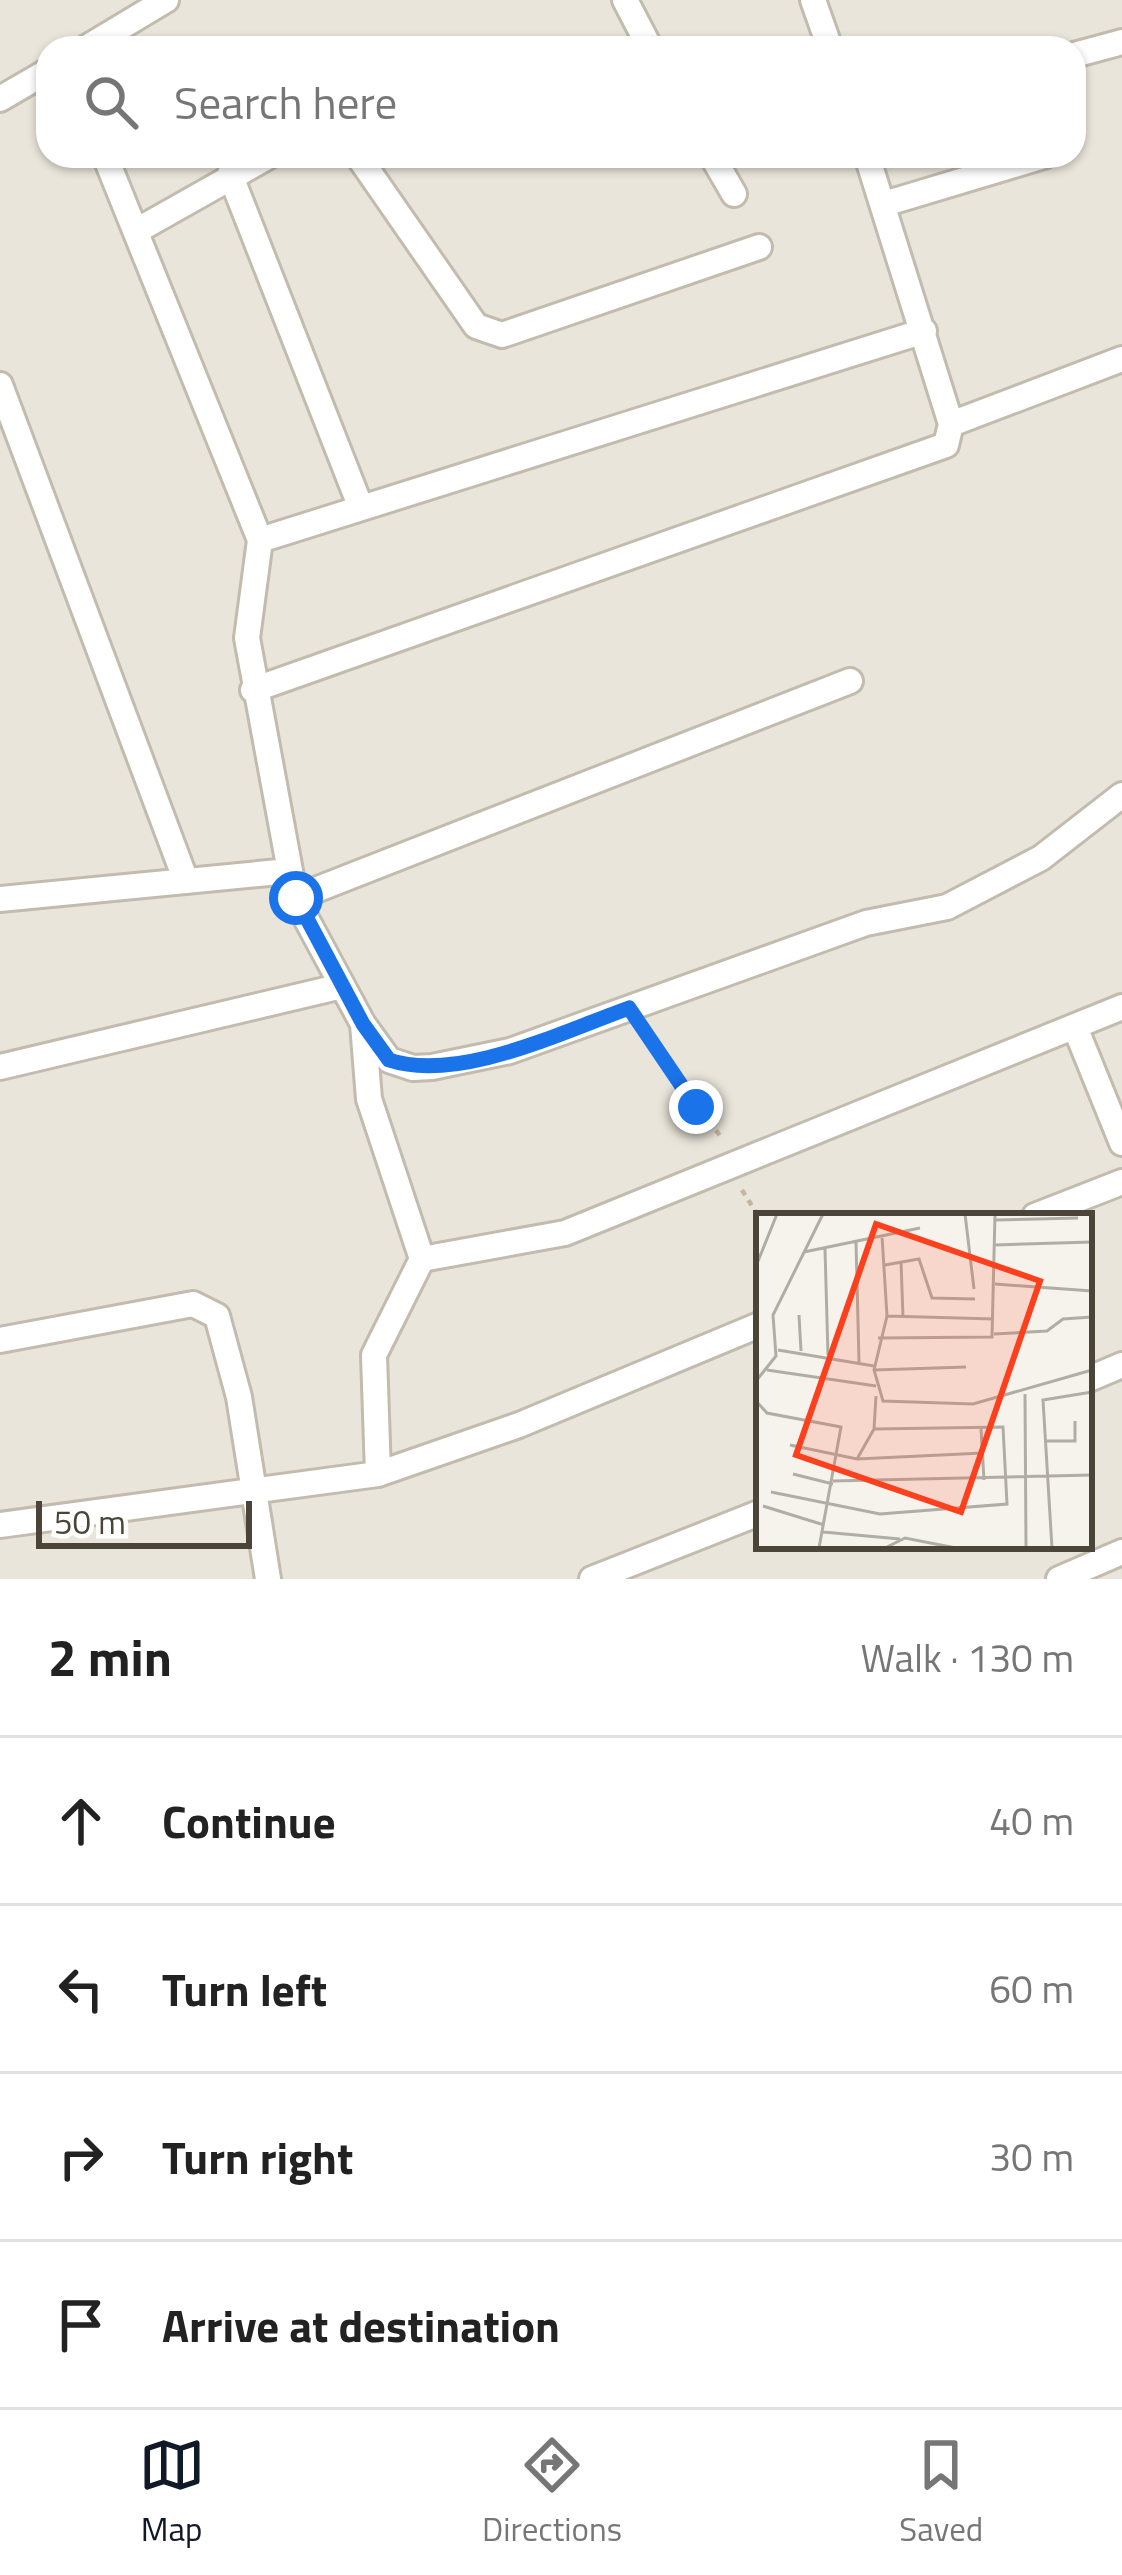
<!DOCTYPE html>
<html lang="en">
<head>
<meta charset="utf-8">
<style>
  :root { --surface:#fff; --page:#f6f6f6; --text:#222; --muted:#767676; --line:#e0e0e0; --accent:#111827 }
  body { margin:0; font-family:"Titillium Web",sans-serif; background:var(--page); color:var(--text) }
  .scale { position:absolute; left:36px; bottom:30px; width:216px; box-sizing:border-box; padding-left:12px; border:6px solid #4b4439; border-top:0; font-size:33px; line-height:42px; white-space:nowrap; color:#4b4439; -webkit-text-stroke:9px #fff; paint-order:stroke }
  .stop { position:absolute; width:36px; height:36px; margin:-27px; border:9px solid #1a73e8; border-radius:50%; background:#fff }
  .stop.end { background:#1a73e8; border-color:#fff; box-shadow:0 3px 12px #0008 }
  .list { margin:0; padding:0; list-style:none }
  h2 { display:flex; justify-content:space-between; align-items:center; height:156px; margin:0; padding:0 48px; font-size:51px }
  h2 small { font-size:39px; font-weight:400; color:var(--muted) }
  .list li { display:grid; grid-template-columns:78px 1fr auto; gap:36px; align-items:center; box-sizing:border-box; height:168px; padding:0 48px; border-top:3px solid var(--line) }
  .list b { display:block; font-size:45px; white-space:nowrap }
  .list em { font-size:39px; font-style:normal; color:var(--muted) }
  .icon { flex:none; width:66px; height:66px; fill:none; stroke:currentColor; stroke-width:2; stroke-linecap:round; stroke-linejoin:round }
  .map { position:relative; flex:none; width:1122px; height:1579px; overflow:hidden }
  .search { position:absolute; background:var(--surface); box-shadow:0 3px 9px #0004; left:36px; right:36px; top:36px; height:132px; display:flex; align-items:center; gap:30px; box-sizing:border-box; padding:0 42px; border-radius:36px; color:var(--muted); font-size:45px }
  .sheet { height:828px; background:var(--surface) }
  nav { display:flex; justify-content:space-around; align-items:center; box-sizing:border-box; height:168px; border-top:3px solid var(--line); background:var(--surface); font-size:33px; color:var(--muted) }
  nav a { display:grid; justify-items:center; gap:6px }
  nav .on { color:var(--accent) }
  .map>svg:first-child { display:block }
  .residential { fill:#eae5da; fill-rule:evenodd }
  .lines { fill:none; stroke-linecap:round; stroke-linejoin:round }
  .street-casing { stroke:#c2bbae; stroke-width:30 }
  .path { stroke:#c4b79f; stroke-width:4.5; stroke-dasharray:6 6; stroke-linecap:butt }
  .street { stroke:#fff; stroke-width:24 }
  .route { stroke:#1a73e8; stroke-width:15 }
  .inset-road { fill:none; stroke:#b2ada4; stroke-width:3 }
  .view { fill:#fc3f1d; fill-opacity:0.15; stroke:#fc3f1d; stroke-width:6 }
  .inset-edge { fill:none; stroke:#4b4439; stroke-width:6 }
</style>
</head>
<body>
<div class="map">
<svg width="1122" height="1579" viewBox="0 0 1122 1579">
  <rect width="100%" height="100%" fill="#f6f3ec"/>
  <path class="residential" d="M0 0H1122V1579H0ZM48 48H1074V156H48ZM759 1216H1089V1546H759Z"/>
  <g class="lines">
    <g class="street-casing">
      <path id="street" d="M625 0 650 48
        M813 0 830 48
        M86 48 166 0
        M1074 55 1122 42
        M0 99 48 71
        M105 156 260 540 247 638 295 898 363 1024 389 1060 413 1068 432 1067 510 1051 866 923 947 907 1041 858 1122 795
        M358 156 476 326 502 335 759 247
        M712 156 734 194
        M230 174 361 508
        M884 204 1044 156
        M138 230 269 156
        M0 385 186 881
        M951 424 1122 359
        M260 540 924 331
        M253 690 946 445 951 424 867 156
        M295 898 850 681
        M0 899 289 871
        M363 1024 369 1099 422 1259 374 1355 378 1474
        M1075 1027 1122 1143
        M0 1067 342 986
        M1035 1216 1122 1182
        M422 1259 565 1233 1122 1007
        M0 1340 193 1304 217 1316 239 1397 268 1579
        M1089 1379 1122 1365
        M0 1525 378 1474 519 1425 759 1325
        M592 1579 759 1513
        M1059 1579 1122 1552"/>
    </g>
    <path class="path" d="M646 1033 723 1140
      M742 1190 759 1217"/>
    <use href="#street" class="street"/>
  </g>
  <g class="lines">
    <path class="route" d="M296 898 363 1024 389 1060C458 1083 562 1032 629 1008L696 1107"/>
  </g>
  <g transform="translate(756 1213)">
    <rect width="336" height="336" fill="#f6f3ec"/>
    <path class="inset-road" d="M209 1 218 76M239 7 322 5M126 23 131 103 118 157 127 188 217 191 336 157M100 29 103 149M239 32 336 29M69 36 72 142M48 39 164 15M145 48 147 104M129 52 163 46 176 85 219 86M0 53 21 1M239 71 336 78M43 102 45 138M131 103 238 106M238 121 291 118 307 106 336 104M122 125 236 124 239 1M22 137 118 153M11 157 120 173M118 157 210 154M0 168 20 143 17 102 67 1M269 181 270 335M0 188 11 200 85 214 63 335M225 216 228 267M291 228H319V208M34 232 101 246 227 240M101 246 118 216 120 183M37 261 77 271M77 268 336 262M15 279 124 301 251 291 247 214 118 216M7 293 68 312M67 319 144 326M129 335 149 325 200 335M296 335 287 187 336 179"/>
    <path class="view" d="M120 11 284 68 205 299 40 242Z"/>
    <rect width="336" height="336" class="inset-edge"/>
  </g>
</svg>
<div class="scale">50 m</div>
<div class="stop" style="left:296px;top:898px"></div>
<div class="stop end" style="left:696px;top:1107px"></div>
<div class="search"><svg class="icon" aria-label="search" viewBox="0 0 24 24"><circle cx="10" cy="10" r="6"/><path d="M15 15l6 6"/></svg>Search here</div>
</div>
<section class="sheet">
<h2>2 min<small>Walk · 130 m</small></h2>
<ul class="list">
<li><svg class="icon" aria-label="ahead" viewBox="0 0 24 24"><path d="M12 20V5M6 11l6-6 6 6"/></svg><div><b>Continue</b></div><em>40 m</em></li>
<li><svg class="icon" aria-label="left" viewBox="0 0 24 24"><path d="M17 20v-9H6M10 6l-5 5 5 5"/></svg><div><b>Turn left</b></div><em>60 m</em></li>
<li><svg class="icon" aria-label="right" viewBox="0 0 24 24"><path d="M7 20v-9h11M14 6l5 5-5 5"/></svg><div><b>Turn right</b></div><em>30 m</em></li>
<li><svg class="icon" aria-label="arrive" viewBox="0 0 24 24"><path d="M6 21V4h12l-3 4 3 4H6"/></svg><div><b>Arrive at destination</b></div></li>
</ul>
</section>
<nav>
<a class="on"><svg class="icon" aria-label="map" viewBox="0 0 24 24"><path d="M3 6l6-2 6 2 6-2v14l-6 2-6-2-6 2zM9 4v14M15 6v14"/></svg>Map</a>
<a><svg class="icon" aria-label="directions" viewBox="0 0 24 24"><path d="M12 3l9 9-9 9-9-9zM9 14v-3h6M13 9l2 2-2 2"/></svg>Directions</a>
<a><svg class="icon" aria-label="saved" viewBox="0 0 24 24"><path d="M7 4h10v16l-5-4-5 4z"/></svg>Saved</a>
</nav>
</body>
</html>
